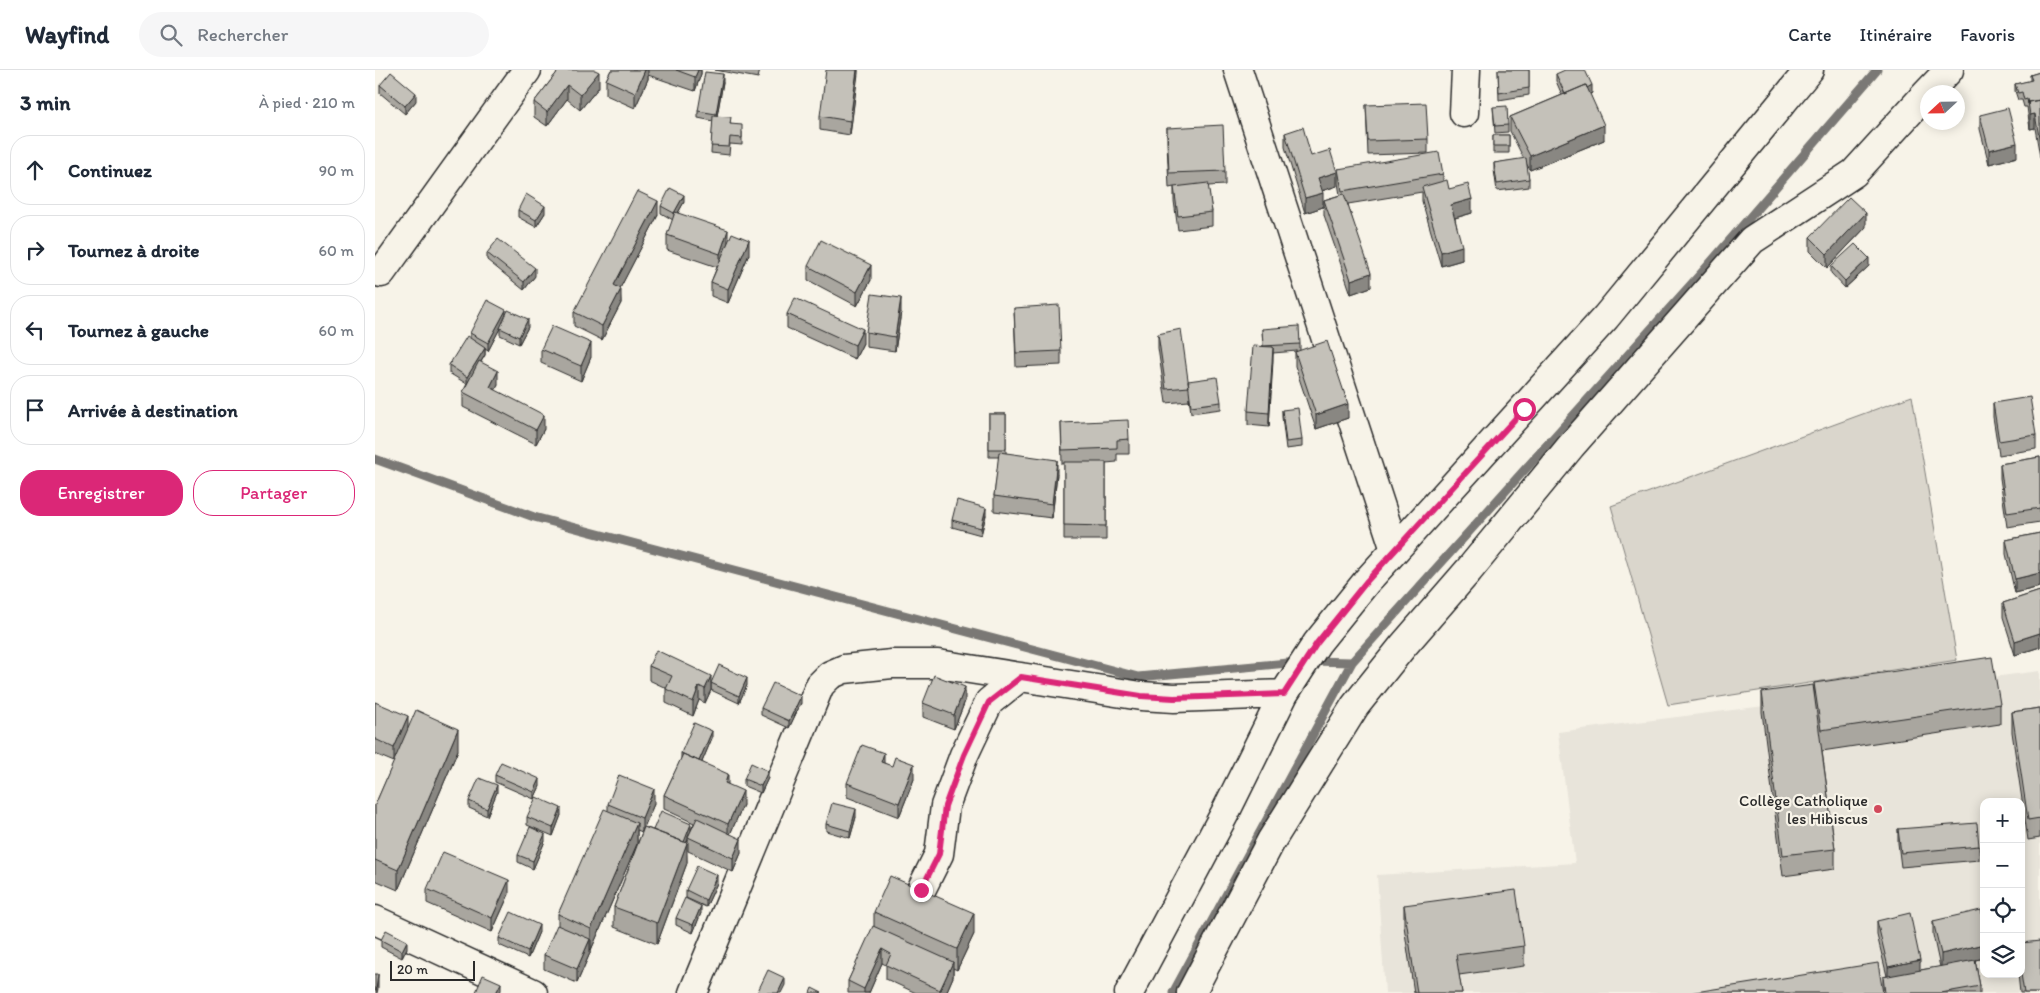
<!DOCTYPE html>
<html lang="fr">
<head>
<meta charset="utf-8">
<style>
  :root { --surface:#fff; --page:#f6f6f7; --text:#1f2937; --muted:#747a83; --line:#e0e1e3; --accent:#db2777 }
  body { margin:0; font-family:Itim,sans-serif; background:var(--page); color:var(--text) }
  .controls { position:absolute; right:15px; bottom:15px; display:grid; overflow:hidden; border-radius:10px; box-shadow:0 2px 12px #0003 }
  .controls button { width:45px; height:45px; display:grid; place-items:center; padding:0; border:0; border-bottom:1px solid var(--line); background:var(--surface); color:var(--text); font:25px sans-serif }
  .compass { position:absolute; left:1545px; top:15px; width:45px; height:45px; border-radius:50%; background:var(--surface); box-shadow:0 2px 12px #0003; rotate:248deg }
  .scale { position:absolute; left:15px; bottom:12px; width:85px; box-sizing:border-box; padding-left:5px; border:2px solid #2b2b2b; border-top:0; font-size:14px; line-height:18px; white-space:nowrap; color:#2b2b2b; -webkit-text-stroke:4px #f7f3e8; paint-order:stroke }
  .stop { position:absolute; width:15px; height:15px; margin:-11px; border:4px solid #db2777; border-radius:50%; background:#fff }
  .stop.end { background:#db2777; border-color:#fff; box-shadow:0 1px 5px #0008 }
  .list { margin:0; padding:0; list-style:none }
  h2 { display:flex; justify-content:space-between; align-items:center; height:65px; margin:0; padding:0 20px; font-size:21px }
  h2 small { font-size:16px; font-weight:400; color:var(--muted) }
  .list li { display:grid; grid-template-columns:32px 1fr auto; gap:15px; align-items:center; box-sizing:border-box; height:70px; margin:0 10px 10px; padding:0 10px; border:1px solid var(--line); border-radius:20px }
  .list b { display:block; font-size:19px; white-space:nowrap }
  .list em { font-size:16px; font-style:normal; color:var(--muted) }
  .actions { display:flex; gap:10px; padding:15px 20px }
  .actions a { flex:1; padding:11px 0; border:1px solid var(--accent); border-radius:20px; text-align:center; font-size:18px; color:var(--accent) }
  .actions .main { background:var(--accent); color:#fff }
  .icon { flex:none; width:28px; height:28px; fill:none; stroke:currentColor; stroke-width:2; stroke-linecap:round; stroke-linejoin:round }
  .map { position:relative; flex:none; width:1665px; height:923px; overflow:hidden }
  header { display:flex; align-items:center; gap:30px; box-sizing:border-box; height:70px; padding:0 25px; background:var(--surface); border-bottom:1px solid var(--line) }
  header strong { font-size:24px }
  nav { display:flex; gap:28px; margin-inline-start:auto; font-size:18px }
  .search { width:350px; height:45px; background:var(--page); display:flex; align-items:center; gap:12px; box-sizing:border-box; padding:0 18px; border-radius:28px; color:var(--muted); font-size:19px }
  main { display:flex }
  aside { flex:1; background:var(--surface) }
  .map>svg:first-child { display:block }
  .built { fill:#e8e4da; fill-rule:evenodd }
  .green { fill:#dad6cc; stroke:#82807c }
  .lines { fill:none; stroke-linecap:round; stroke-linejoin:round }
  .stream { stroke:#7a7874; stroke-width:9 }
  .minor-casing { stroke:#2b2b2b; stroke-width:31 }
  .minor { stroke:#f7f3e8; stroke-width:28 }
  .wall { fill:#a9a69f; stroke:#2b2b2b }
  .shaded-wall { fill:#898782; stroke:#2b2b2b }
  .building { fill:#c4c1b9; stroke:#2b2b2b }
  .route { stroke:#db2777; stroke-width:6 }
  .poi-dot { fill:#d1495b; stroke:#f7f3e8; stroke-width:2 }
  .labels { text-anchor:middle; stroke-width:4.5; stroke-linejoin:round; paint-order:stroke }
  .poi-label { font-size:16px; fill:#2b2b2b; stroke:#f7f3e8; text-anchor:end }
</style>
</head>
<body>
<header>
<strong>Wayfind</strong>
<div class="search"><svg class="icon" aria-label="search" viewBox="0 0 24 24"><circle cx="10" cy="10" r="6"/><path d="M15 15l6 6"/></svg>Rechercher</div>
<nav><a>Carte</a><a>Itinéraire</a><a>Favoris</a></nav>
</header>
<main>
<aside>
<h2>3 min<small>À pied · 210 m</small></h2>
<ul class="list">
<li><svg class="icon" aria-label="ahead" viewBox="0 0 24 24"><path d="M12 20V5M6 11l6-6 6 6"/></svg><div><b>Continuez</b></div><em>90 m</em></li>
<li><svg class="icon" aria-label="right" viewBox="0 0 24 24"><path d="M7 20v-9h11M14 6l5 5-5 5"/></svg><div><b>Tournez à droite</b></div><em>60 m</em></li>
<li><svg class="icon" aria-label="left" viewBox="0 0 24 24"><path d="M17 20v-9H6M10 6l-5 5 5 5"/></svg><div><b>Tournez à gauche</b></div><em>60 m</em></li>
<li><svg class="icon" aria-label="arrive" viewBox="0 0 24 24"><path d="M6 21V4h12l-3 4 3 4H6"/></svg><div><b>Arrivée à destination</b></div></li>
</ul>
<div class="actions"><a class="main">Enregistrer</a><a>Partager</a></div>
</aside>
<div class="map">
<svg width="1665" height="923" viewBox="0 0 1665 923">
  <rect width="100%" height="100%" fill="#f7f3e8"/>
  <filter id="ink" filterUnits="userSpaceOnUse"><feTurbulence type="fractalNoise" baseFrequency=".02" numOctaves="2"/><feDisplacementMap in="SourceGraphic" scale="10" xChannelSelector="R" yChannelSelector="G"/><feConvolveMatrix kernelMatrix="1 2 1 2 8 2 1 2 1" color-interpolation-filters="sRGB"/></filter>
  <g filter="url(#ink)">
    <path class="built" d="M1665 601V923H1010L1002 805 1200 793 1183 662ZM1609 732H1646V904H1609Z"/>
    <path class="green" d="M1537 326 1582 590 1293 635 1236 436Z"/>
    <g class="lines">
      <path class="stream" d="M0 389 159 447 763 607 923 592
        M936 591 977 592
        M798 923 977 592 1330 199 1502 0"/>
      <g class="minor-casing">
        <path id="minor" d="M863 0 1020 480
          M1553 22 1574 0
          M1089 43 1091 0
          M6 203 152 0
          M546 820 564 784 570 736 589 685 614 632 645 607
          M0 850 158 923
          M318 923 445 615 455 605 469 599 517 594H563L766 626 799 628 909 624
          M754 923 850 743 909 624 942 573 992 511 1231 247 1434 0
          M816 923 896 771 980 636 1028 576 1094 500 1196 376 1377 170 1479 103 1552 23"/>
      </g>
      <use href="#minor" class="minor"/>
    </g>
    <path class="wall" d="M184 0 224 17 205 40 192 29 172 56 159 47V32Z
      M236 0H326V4L320 21 273 5V9L260 38 231 25V10Z
      M340 0H385L383 8Z
      M483 0 475 65 445 60V46Z
      M1123 0H1154V25L1124 30Z
      M1665 2V87L1660 58 1655 59 1652 37H1649L1647 30H1643L1640 21V14L1655 11V5Z
      M1181 4 1217 23 1215 24 1229 70 1155 100 1151 93 1154 109V117L1122 121 1119 100V93L1149 89 1135 61V47L1187 25 1181 11Z
      M348 12 342 46 356 54 367 62V75L355 74 354 85 336 83 338 51 323 48V41Z
      M5 15 41 31 30 44 5 23Z
      M991 35 1053 69V83L993 85Z
      M1118 37 1133 55V62L1120 63Z
      M1605 45 1642 87 1614 94 1605 59Z
      M792 58 850 101V115L833 116 837 142V156L803 160 799 131V117L794 118 792 72Z
      M910 63 936 86 962 116 947 121 948 137 930 143 910 77Z
      M1118 65H1134V83H1118Z
      M963 99 1068 104V111L1074 119 1097 143 1080 148 1087 190 1066 196 1047 131V122L973 134 996 217 976 224 949 145V130L965 125 963 113Z
      M309 132 303 143 353 173 374 184 353 233 336 226V212L342 197 292 180V165L298 150 286 143V136Z
      M143 140 170 143 161 157 143 147Z
      M283 145 245 218 246 233 227 270 199 256V242Z
      M1491 157 1452 198 1435 181V167Z
      M112 183 160 206 149 220 112 190Z
      M433 196 496 210 482 236 433 210Z
      M1456 196H1494L1470 218 1456 203Z
      M639 238 686 281V295L641 297Z
      M526 242 520 281 491 277V262Z
      M412 244 488 273 480 289 412 258Z
      M131 245 153 257 144 274 125 265V258L113 281 110 279V285L106 292 123 315 120 320 169 359 161 374 88 337V322L92 314 74 303V295L95 268V263Z
      M887 259 925 274V280L973 348 941 359 920 296V282L922 281 898 283 894 357 873 355V341L888 276Z
      M783 264 813 311 846 332V339L816 343 814 327V331L791 333 783 278Z
      M166 279 216 287 206 311 166 293Z
      M1618 333 1661 365V379L1624 385 1618 347Z
      M907 340 927 370V377L911 379 907 347Z
      M614 344H631V383L682 404 677 448 619 441V426L624 387H614Z
      M686 353 754 369V384H742V392L731 393V470H689V394H687Z
      M1665 387V452L1632 457 1625 408V394Z
      M611 445 606 465 577 457V450Z
      M1665 463V517L1640 523 1631 484V470Z
      M1665 521V577L1640 585 1628 547V533Z
      M274 596 336 620 330 633 324 630 318 646 291 633V618L274 610Z
      M336 613 372 615 364 633 336 620Z
      M1439 613 1625 634V654L1447 681 1460 779V799L1408 806 1387 642V622L1439 626Z
      M590 631 579 659 548 647V633Z
      M0 632 33 660 83 680 23 820 0 810V735L19 692 0 684Z
      M426 633 414 658 386 645V638Z
      M1665 638V768L1653 770 1637 662V642Z
      M337 668 327 692 353 714 368 735 355 764 366 783 358 802 313 781V769L311 773 312 793 282 874 239 857V837L267 762 262 760V774L216 880 215 879V883L202 913 169 899V885L183 855V844L233 740V734H279L269 757 278 760H316L319 753 289 739V725L306 689V683Z
      M509 693 539 709 524 747 472 727V713Z
      M120 705 165 716 159 729 120 712Z
      M393 708 386 723 369 716V709Z
      M122 722 112 746 94 738V731Z
      M186 745 178 766 152 755V747Z
      M481 747 475 768 451 761V754Z
      M1523 759 1604 776V790L1526 797 1523 773Z
      M170 771 158 799 143 792V785Z
      M342 813 331 837 311 828V820Z
      M52 819 134 824 117 862 52 833Z
      M1029 835 1149 876V896L1084 905 1087 923H1039L1029 856Z
      M499 842 599 864 582 900 578 898V907L571 923H541L511 909V895L507 893 494 923H473V911L499 856Z
      M326 843 318 863 301 855V848Z
      M1609 850V888L1600 890 1605 916V923H1314L1508 920V907L1512 906 1502 865V851L1545 900 1565 897 1558 865V851Z
      M164 862 153 888 124 875V868Z
      M6 870 32 878 27 888 6 877Z
      M1643 904H1646L1665 923H1645Z"/>
    <path class="shaded-wall" d="M270 0H273V9L260 38V23Z
      M323 0H326V4L320 21V7Z
      M482 0H483V4L475 65V51Z
      M224 2V17L205 40V25Z
      M348 4V12L341 52V44Z
      M192 15V29L172 56V42Z
      M1217 15V23L1191 34V26Z
      M41 23V31L30 44V36Z
      M1660 44V58L1655 59V45Z
      M1229 55V70L1155 100V86Z
      M1642 73V87L1614 94V80Z
      M962 102V116L943 122V108Z
      M948 123V137L930 143V128Z
      M309 125V132L299 150V143Z
      M1097 129V143L1076 149V135Z
      M283 131V145L239 230V215Z
      M170 136V143L161 157V150Z
      M1491 143V157L1452 198V184Z
      M353 160V174L345 198V184Z
      M374 170V184L353 233V219Z
      M1087 176V190L1066 196V182Z
      M1494 188V196L1470 218V211Z
      M496 195V210L482 236V222Z
      M160 198V206L149 220V212Z
      M996 203V217L976 224V210Z
      M246 219V233L227 270V256Z
      M526 228V242L520 281V267Z
      M131 240V247L113 281V273Z
      M153 249V257L144 274V267Z
      M488 259V273L480 289V275Z
      M216 273V287L206 311V296Z
      M898 277V291L894 357V343Z
      M110 278V285L92 314V307Z
      M123 301V315L115 331V317Z
      M973 334V348L941 359V345Z
      M169 345V359L161 374V360Z
      M682 390V404L677 448V434Z
      M611 438V445L606 465V458Z
      M1665 503V517L1640 523V509Z
      M1665 563V577L1640 585V571Z
      M336 606V620L330 633V619Z
      M372 608V615L364 633V626Z
      M324 616V630L318 646V632Z
      M590 617V631L579 659V645Z
      M426 626V633L414 658V651Z
      M33 646V660L19 692V678Z
      M83 659V680L23 820V800Z
      M337 661V668L324 699V691Z
      M509 683V697L506 692Z
      M539 694V709L524 747V733Z
      M393 701V708L386 723V716Z
      M353 704V718L350 713Z
      M165 709V716L159 729V722Z
      M122 715V722L112 746V739Z
      M279 719V734L267 762V748Z
      M368 721V735L353 769V754Z
      M186 738V745L178 766V758Z
      M481 739V747L475 768V761Z
      M262 753V774L216 880V859Z
      M316 754V761L313 767V769L308 780V773Z
      M170 764V771L158 799V791Z
      M366 769V783L358 802V788Z
      M312 773V793L282 874V853Z
      M342 805V813L331 837V830Z
      M134 810V824L117 862V848Z
      M326 836V843L318 863V855Z
      M599 843V864L582 900V879Z
      M164 855V862L153 888V881Z
      M215 869V883L202 913V899Z
      M32 871V878L27 888V881Z
      M1609 874V888L1566 898V884Z
      M507 879V893L494 923H489V919Z
      M1545 890V904L1513 911V897Z
      M578 892V907L571 923H565V920Z
      M3 904V919L2 923H1Z
      M410 908V915L406 923H403Z
      M126 913V920L125 923H121Z"/>
    <path class="building" d="M184 0H220L224 2 205 25 192 15 172 42 159 32Z
      M236 0H270L260 23 231 10Z
      M301 0H323L320 7Z
      M451 0H482L475 51 445 46Z
      M1123 0H1154V18L1124 23Z
      M1190 0H1210L1217 15 1212 18 1211 15 1190 24 1181 4Z
      M16 2 41 23 30 36 5 15Z
      M330 2 348 4 341 44 323 41Z
      M1665 2V30L1653 32V34L1652 29 1649 30 1647 22 1643 23 1640 14 1657 10 1655 5Z
      M1211 15 1229 55 1155 86 1135 47Z
      M1665 30V73L1660 44 1655 45 1653 32Z
      M1051 33 1053 69 993 71 991 35Z
      M1132 36 1133 55 1120 56 1118 37Z
      M1633 38 1642 73 1614 80 1605 45Z
      M338 46 356 47 355 54 367 55V68L355 67 354 77 336 76Z
      M848 55 850 101 794 103 792 58Z
      M928 57 936 86 955 80 962 102 943 108 948 123 930 128 910 63Z
      M1118 65H1134V76H1118Z
      M1064 82 1068 104 967 121 963 99Z
      M1151 88 1154 109 1122 114 1119 93Z
      M1072 110 1074 119 1093 114 1097 129 1076 135 1087 176 1066 182 1047 117Z
      M833 113 837 142 803 146 799 117Z
      M295 118 309 125 299 143 286 136Z
      M262 121 283 131 239 215 246 219 227 256 199 242Z
      M151 124 170 136 161 150 143 140Z
      M969 124 996 203 976 210 949 130Z
      M1474 127 1491 143 1452 184 1435 167Z
      M300 142 353 160 345 184 292 165Z
      M357 163 374 170 353 219 336 212Z
      M123 169 160 198 149 212 112 183Z
      M446 170 496 195 482 222 433 196Z
      M1480 174 1494 188 1470 211 1456 196Z
      M497 224 526 228 520 267 491 262Z
      M420 228 488 259 480 275 412 244Z
      M112 230 131 240 113 273 95 263Z
      M684 235 686 281 641 283 639 238Z
      M133 240 153 249 144 267 125 258Z
      M177 256 216 273 206 296 166 279Z
      M924 256 925 274 888 276 887 259Z
      M806 259 814 317 791 319 783 264Z
      M92 266 110 278 92 307 74 295Z
      M952 271 973 334 941 345 920 282Z
      M878 276 898 277 894 343 873 341Z
      M104 291 123 301 115 317 169 345 161 360 88 322Z
      M842 307 846 332 816 336 813 311Z
      M1655 327 1661 365 1624 371 1618 333Z
      M923 338 927 370 911 372 907 340Z
      M614 344H631V379H614Z
      M753 350 754 369 742 370V378L687 380 686 353Z
      M624 382 682 390 677 434 619 426Z
      M1665 387V438L1632 443 1625 394Z
      M689 392H731V456L689 455Z
      M582 430 611 438 606 458 577 450Z
      M1665 463V503L1640 509 1631 470Z
      M1665 521V563L1640 571 1628 533Z
      M281 580 336 606 330 619 324 616 318 632 291 619 297 606 274 596Z
      M1617 587 1625 634 1446 660 1439 613Z
      M344 595 372 608 364 626 336 613Z
      M559 605 590 617 579 645 548 633Z
      M398 613 426 626 414 651 386 638Z
      M1438 615 1460 779 1408 785 1387 622Z
      M0 632 33 646 19 678 0 669Z
      M1665 638V748L1653 750 1637 642Z
      M41 640 83 659 23 800 0 790V735Z
      M319 653 337 661 324 691 306 683Z
      M487 675 509 683 506 692 517 696 520 687 539 694 524 733 472 713Z
      M308 684 353 704 350 713 368 721 353 754 289 725Z
      M126 692 165 709 159 722 120 705Z
      M376 693 393 701 386 716 369 709Z
      M244 705 279 719 267 748 233 734Z
      M104 708 122 715 112 739 94 731Z
      M161 727 186 738 178 758 152 747Z
      M457 733 481 739 475 761 451 754Z
      M229 739 262 753 216 859 183 844Z
      M286 741 316 754 309 772 278 760Z
      M322 748 366 769 358 788 313 767Z
      M1602 753 1604 776 1526 783 1523 759Z
      M155 757 170 764 158 791 143 785Z
      M269 757 312 773 282 853 239 837Z
      M68 782 134 810 117 848 52 819Z
      M322 796 342 805 331 830 311 820Z
      M515 806 599 843 582 879 499 842Z
      M1141 820 1149 876 1081 885 1087 923H1042L1029 835Z
      M310 828 326 836 318 855 301 848Z
      M1606 840 1609 850V874L1566 884 1558 851Z
      M136 842 164 855 153 881 124 868Z
      M1535 843 1545 890 1513 897 1502 851Z
      M182 855 215 869 202 899 169 885Z
      M498 856 578 892 565 920 511 895 516 884 507 879 489 919 473 911Z
      M11 860 32 871 27 881 6 870Z
      M1665 871V923H1649L1646 904V873Z
      M1600 890 1605 916 1566 923H1510L1508 907Z
      M1503 893 1508 923H1314Z
      M393 900 410 908 403 923H382Z
      M0 904H3L1 921H0Z
      M108 905 126 913 121 923H103L101 922Z
      M437 918 447 923H435Z"/>
  </g>
  <g class="lines" filter="url(#ink)">
    <path class="route" d="M546 820 564 784 570 736 589 685 614 632 646 607 766 626 799 628 909 624 942 573 992 511 1149 339"/>
  </g>
  <circle class="poi-dot" cx="1503" cy="739" r="5"/>
  <g class="labels">
    <g class="poi-label">
      <text x="1493" y="736">Collège Catholique<tspan x="1493" dy="18">les Hibiscus</tspan></text>
    </g>
  </g>
</svg>
<div class="controls">
<button>+</button>
<button>−</button>
<button><svg class="icon" aria-label="locate" viewBox="0 0 24 24"><circle cx="12" cy="12" r="6"/><path d="M12 2v4M12 18v4M2 12h4M18 12h4"/></svg></button>
<button><svg class="icon" aria-label="layers" viewBox="0 0 24 24"><path d="M12 4l9 5-9 5-9-5zM3 14l9 5 9-5"/></svg></button>
</div>
<svg class="compass" viewBox="-18 -18 36 36"><path d="M0-13l5 13h-10z" fill="#e53935"/><path d="M0 13l5-13h-10z" fill="#747a83"/></svg>
<div class="scale">20 m</div>
<div class="stop" style="left:1149px;top:339px"></div>
<div class="stop end" style="left:546px;top:820px"></div>
</div>
</main>
</body>
</html>
